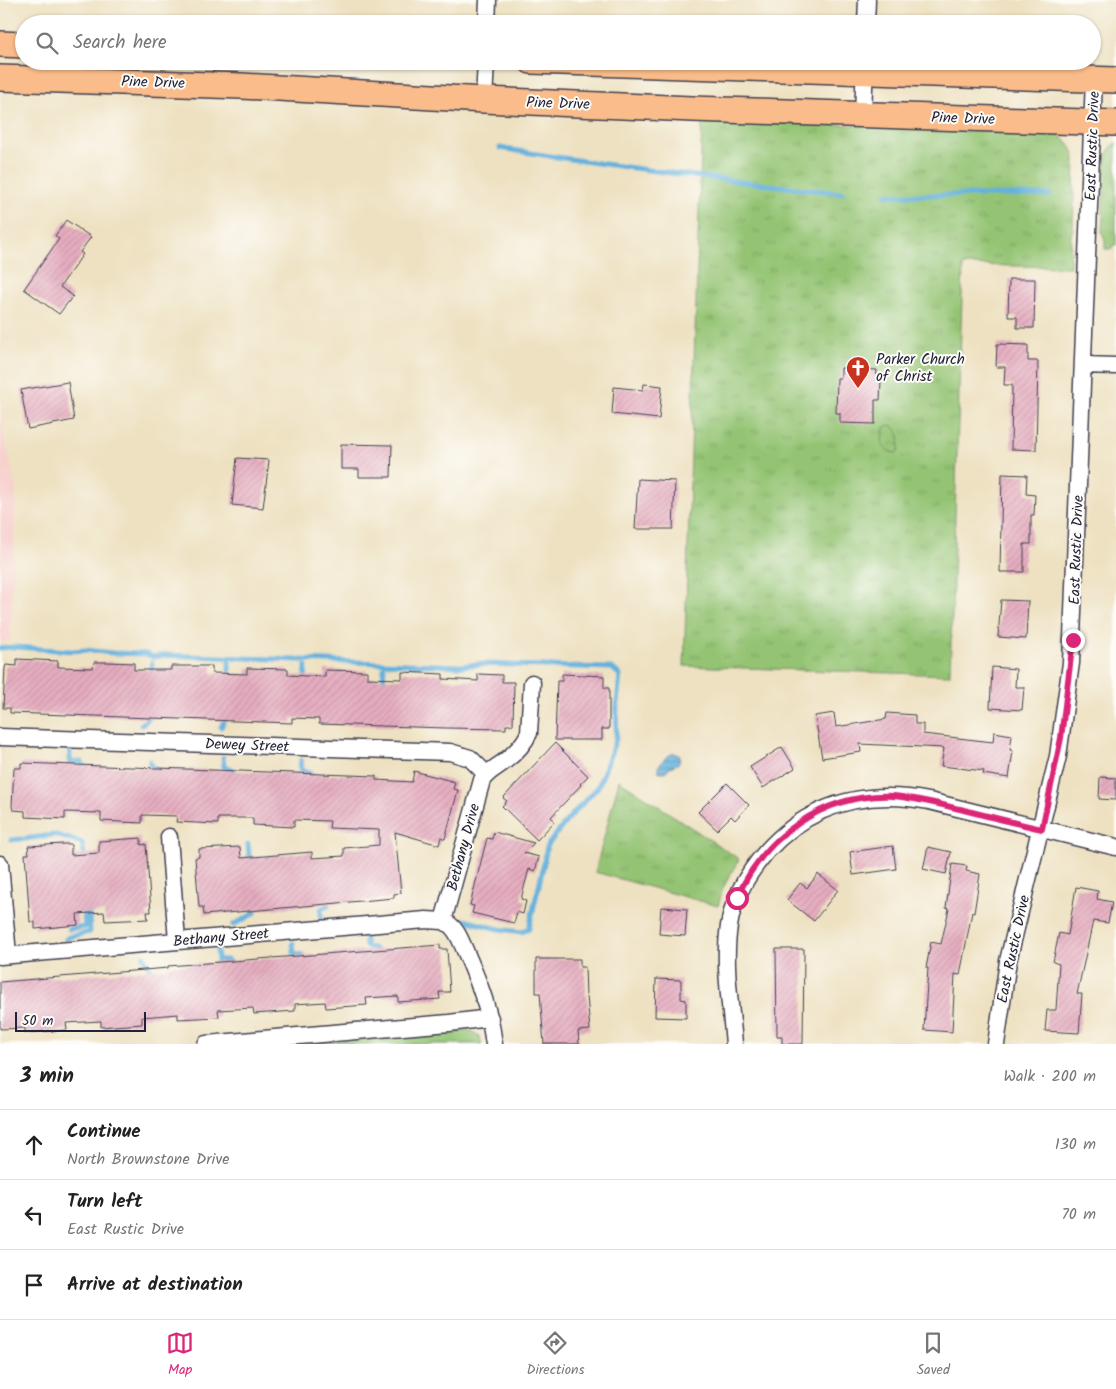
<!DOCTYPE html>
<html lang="en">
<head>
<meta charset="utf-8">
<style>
  :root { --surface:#fff; --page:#f2f2f2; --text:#222; --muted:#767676; --line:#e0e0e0; --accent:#db2777 }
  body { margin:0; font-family:Kalam,sans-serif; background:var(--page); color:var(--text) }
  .scale { position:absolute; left:15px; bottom:12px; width:131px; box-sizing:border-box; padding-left:5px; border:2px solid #22223b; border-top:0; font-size:14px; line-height:18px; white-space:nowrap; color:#22223b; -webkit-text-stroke:4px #fdfcf7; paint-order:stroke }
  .stop { position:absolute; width:15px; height:15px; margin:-11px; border:4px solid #db2777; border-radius:50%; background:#fff }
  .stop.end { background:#db2777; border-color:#fff; box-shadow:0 1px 5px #0008 }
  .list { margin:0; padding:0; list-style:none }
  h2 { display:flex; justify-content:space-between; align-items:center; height:65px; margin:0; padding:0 20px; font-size:21px }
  h2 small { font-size:16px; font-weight:400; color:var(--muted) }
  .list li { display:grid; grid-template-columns:32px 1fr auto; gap:15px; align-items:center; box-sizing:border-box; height:70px; padding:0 20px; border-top:1px solid var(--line) }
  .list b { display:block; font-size:19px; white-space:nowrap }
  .list p { margin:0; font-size:16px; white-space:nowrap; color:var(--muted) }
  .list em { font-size:16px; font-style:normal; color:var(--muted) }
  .icon { flex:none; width:28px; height:28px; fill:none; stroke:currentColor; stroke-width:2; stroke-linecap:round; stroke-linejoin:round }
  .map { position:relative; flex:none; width:1116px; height:1044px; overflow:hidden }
  .search { position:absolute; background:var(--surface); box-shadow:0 1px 4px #0004; left:15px; right:15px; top:15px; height:55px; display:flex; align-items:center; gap:12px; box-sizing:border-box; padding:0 18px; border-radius:28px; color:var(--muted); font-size:19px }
  .sheet { height:275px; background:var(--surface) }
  nav { display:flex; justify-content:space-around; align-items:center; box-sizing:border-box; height:70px; border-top:1px solid var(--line); background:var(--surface); font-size:14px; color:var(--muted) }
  nav a { display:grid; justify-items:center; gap:2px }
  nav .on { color:var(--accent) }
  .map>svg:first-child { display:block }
  .built { fill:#f7d0cd }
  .grass { fill:url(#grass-tufts); stroke:#5b7357 }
  .park { fill:url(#park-crowns); stroke:#5b7357 }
  .water { fill:url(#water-rules); stroke:#436a8c }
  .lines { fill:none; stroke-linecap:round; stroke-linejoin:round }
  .stream { stroke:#64b1dd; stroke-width:5 }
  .building { fill:url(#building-hatch) }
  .street-casing { stroke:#413f4f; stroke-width:19 }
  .primary-casing { stroke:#413f4f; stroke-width:28 }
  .street { stroke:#fff; stroke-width:16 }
  .primary { stroke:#f9bc8a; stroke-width:25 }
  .route { stroke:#db2777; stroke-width:6 }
  .labels { text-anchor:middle; stroke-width:4; stroke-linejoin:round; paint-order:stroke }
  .street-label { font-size:15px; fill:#22223b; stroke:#fdfcf7 }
  .poi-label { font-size:15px; fill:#22223b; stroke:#fdfcf7; text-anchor:start }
</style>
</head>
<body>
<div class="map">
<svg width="1116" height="1044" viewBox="0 0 1116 1044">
  <defs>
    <pattern id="grass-tufts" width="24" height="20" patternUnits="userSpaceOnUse" patternTransform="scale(1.25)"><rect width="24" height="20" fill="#94c473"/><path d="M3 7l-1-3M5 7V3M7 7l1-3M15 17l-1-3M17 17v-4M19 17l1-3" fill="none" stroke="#7fa864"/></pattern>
    <pattern id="park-crowns" width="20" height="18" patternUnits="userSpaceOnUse" patternTransform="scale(1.25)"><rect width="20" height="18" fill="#94c473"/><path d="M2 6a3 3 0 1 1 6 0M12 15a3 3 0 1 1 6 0" fill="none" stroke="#7fa864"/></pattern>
    <pattern id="water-rules" width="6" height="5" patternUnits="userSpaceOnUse" patternTransform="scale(1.25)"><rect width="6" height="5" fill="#64b1dd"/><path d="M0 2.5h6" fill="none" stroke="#5290b4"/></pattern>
    <pattern id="building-hatch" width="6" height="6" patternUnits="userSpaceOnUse" patternTransform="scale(1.25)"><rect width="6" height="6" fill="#e6adc0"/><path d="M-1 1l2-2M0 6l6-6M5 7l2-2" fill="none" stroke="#c595a6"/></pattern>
  </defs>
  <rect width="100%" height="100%" fill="#fdfcf7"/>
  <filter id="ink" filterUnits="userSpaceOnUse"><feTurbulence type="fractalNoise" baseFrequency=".02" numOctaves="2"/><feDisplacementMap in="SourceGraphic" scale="10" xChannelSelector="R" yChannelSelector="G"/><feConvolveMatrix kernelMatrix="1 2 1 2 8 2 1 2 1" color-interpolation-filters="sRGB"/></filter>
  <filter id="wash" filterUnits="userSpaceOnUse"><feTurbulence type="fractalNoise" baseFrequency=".0096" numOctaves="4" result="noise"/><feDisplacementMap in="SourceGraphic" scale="20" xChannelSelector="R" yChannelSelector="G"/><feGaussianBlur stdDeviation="1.12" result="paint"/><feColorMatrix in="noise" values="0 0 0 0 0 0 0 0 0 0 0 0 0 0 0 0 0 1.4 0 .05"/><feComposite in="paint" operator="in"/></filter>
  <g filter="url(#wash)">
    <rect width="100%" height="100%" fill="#eee1c1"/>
    <path class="built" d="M0 417 16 489 10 642H0Z"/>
    <path class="grass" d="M702 120 1050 132C1063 136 1071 143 1075 157L1073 229 1071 235 1070 267 963 265 950 675 684 666Z
      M1116 142V245H1112V249H1105V241L1102 233 1105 165 1109 150Z
      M619 780 739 859 723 888 718 906 595 872Z
      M464 1030C474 1030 480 1035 482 1044H297Z"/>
    <path class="park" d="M891 425C900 430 900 441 899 450L896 453C888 452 885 449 882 443L884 428 887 426Z"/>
    <path class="water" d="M674 753 680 756 679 763 670 767 665 772H659L658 767C663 760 666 756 674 753Z"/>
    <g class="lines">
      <path class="stream" d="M500 148C614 167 729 181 843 193
        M886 195H1050
        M0 648 16 647 71 651 85 650 113 653 146 654 153 657 165 655 462 666 480 664 612 668 620 675 617 703
        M152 675V663
        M229 679V663
        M305 681 306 666
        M383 683 384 668
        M141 725 149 718 150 714
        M221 727 227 715
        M70 752V762H82L84 766V771
        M223 757 224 767C231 767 235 769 236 776
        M301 760 300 769 310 773 313 779
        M150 761V765L160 772
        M606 766 616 739 617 706
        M582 804 598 787 605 769
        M570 817 580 806
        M56 835 82 843 85 860
        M25 839 53 835
        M11 840 21 839
        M248 844 250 864
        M542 873 547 846 568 819
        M538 890 541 876
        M321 918V909L328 906
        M464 920 499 929 522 932 529 928 537 893
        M233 925 255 913 256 905
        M69 929 85 927 83 907
        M365 937 366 946 375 949
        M66 939 69 937 90 932 89 915
        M293 943 294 953 302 955
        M217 950 218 960H227L232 965
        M144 956 148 966 156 974"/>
    </g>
    <g id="blocks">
      <path class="building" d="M66 220 91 237 80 252 83 254 60 287 73 296 59 314 24 289 59 239 55 236Z
        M1009 279H1035L1034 328H1017V317H1008Z
        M997 344 1028 345V361H1038L1036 450 1011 449 1012 385H1004L1005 367H996Z
        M841 368 877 370 876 380H881L880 400H875V424L840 423V413H836L837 378H841Z
        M68 382 74 420 28 429 21 390Z
        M644 384 662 386 659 419 612 414 614 387 643 390Z
        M341 444 392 445 391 477H359V469H341Z
        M237 458 269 460 263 508 232 505Z
        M1002 474 1027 475 1026 494 1035 495 1034 515H1031V544H1024V572H1000Z
        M638 479 675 481 673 529H635Z
        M1001 600 1028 601 1026 639 998 637Z
        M17 659 58 661V667L93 668 94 662H107L134 663V670H171V666H212V673L247 674V668L288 669V675L325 677V670L367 671V678L402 679V672L443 674V679L478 681V674L502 675V682H514L513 725H506V729L446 728 319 724V719L292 718V723L10 713V708H3L5 668 6 665 17 666Z
        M992 667 1016 669 1015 687H1024L1022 710 990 708Z
        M562 674 604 676V688H609V729H602V740H555L557 681H562Z
        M834 713 836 727 886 719 887 713 915 715V724H923V734L993 742 994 732 1012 735 1010 750 1013 751 1009 778 983 774 984 771 941 766 944 748 860 744 861 752 822 758 815 716Z
        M555 743 588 776 580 784 581 785 551 817 555 821 537 840 502 806 507 801 503 798Z
        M782 747 795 768 763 788 750 767Z
        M21 763 376 776V780L412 782 414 771 455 782 453 789 458 790 445 839 441 837 439 845 395 832 401 893 394 894V898L204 915 203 907H199L195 858 199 857V849L240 847 241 858 312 852V858L344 856V848L379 845V830L329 828 330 821 294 820V827L253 825V818H218V824L176 822 177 816 142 815V823L101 821V813L65 812V819L25 817V811L13 810 12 806 14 768H21Z
        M1100 777 1116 778V800L1099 799Z
        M727 783 749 805 735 820 731 816 717 830 698 812Z
        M494 832 534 843 524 853 539 857 535 871 529 869 521 899 526 901 523 914 517 912 514 923 472 913 474 906 470 905 487 838 492 839Z
        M141 838V845L146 844 151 912H147L148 919 105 921 104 912 77 914 78 925 35 929V922H30L25 854H29L28 846 64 844H71V855L99 853V841Z
        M893 846 896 869 853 875 850 852Z
        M928 847 951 852 946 874 923 869Z
        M952 864 967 866 966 871 980 874 974 913 972 912 960 975 955 974 952 1032 924 1030 928 968H926L931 942 941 944 949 909 946 908Z
        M818 874 838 890 814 921 787 900 800 883 807 888Z
        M1076 887 1098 891 1097 899 1112 902 1108 923 1093 921 1077 994H1082L1079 1033 1045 1031 1047 1010H1056L1059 964 1053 962 1059 933 1068 935Z
        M661 907 687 909 685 936 659 934Z
        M440 945V949H447L450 992H439L440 999 398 1002V996L366 998 367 1005 326 1008 325 1002 295 1004V1011L254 1014 253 1008 218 1010 219 1017 178 1019V1014L142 1017V1024L101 1027V1021L66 1023 67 1030 25 1033V1028L0 1029V982L168 968V966Z
        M776 949H804L803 1044H782V1036H777Z
        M536 959H580V967H585L586 996H587L590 1030 578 1031 579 1044H544L540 993H536Z
        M656 979 681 980V999L686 1000V1018L655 1017Z"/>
    </g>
  </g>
  <g filter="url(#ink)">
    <use href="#blocks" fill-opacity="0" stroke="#413f4f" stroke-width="1"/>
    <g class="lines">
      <g class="street-casing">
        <path id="street" d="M487 24 488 0
          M866 24 867 0
          M484 100 486 61
          M863 115 865 62
          M1083 365 1116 366
          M0 737 450 752 470 758 486 774
          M169 837 177 941
          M0 864 8 955
          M0 956 426 920 443 921
          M206 1044 449 1023 490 1018
          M494 1044C490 1011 480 985 467 955 461 942 457 926 443 921L482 780C488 771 496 768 505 761 514 754 524 744 529 733L532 683
          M734 1044C731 1005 723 965 729 926 733 898 748 873 766 852 810 803 865 789 929 801L1116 847
          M996 1044 1008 961 1058 756 1071 663 1094 79"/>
      </g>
      <g class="primary-casing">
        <path id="primary" d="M0 44 24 45
          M531 61 1116 80
          M0 78 242 86 484 100 692 109 1116 123"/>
      </g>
      <use href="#street" class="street"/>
      <use href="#primary" class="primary"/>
    </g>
  </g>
  <g class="lines" filter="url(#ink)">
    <path class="route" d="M737 898C763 837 824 793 893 796 916 798 938 804 960 809 987 816 1014 823 1042 829L1061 738 1073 640"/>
  </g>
  <defs>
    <g id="church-pin" transform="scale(1.25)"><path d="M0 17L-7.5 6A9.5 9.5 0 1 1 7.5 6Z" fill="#c8321e" stroke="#fdfcf7"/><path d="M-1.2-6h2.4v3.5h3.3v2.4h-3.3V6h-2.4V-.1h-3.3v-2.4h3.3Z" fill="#fff"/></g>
  </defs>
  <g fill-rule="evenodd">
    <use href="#church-pin" x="858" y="368"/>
  </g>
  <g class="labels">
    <g class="street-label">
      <text transform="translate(153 82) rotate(2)" y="5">Pine Drive</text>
      <text transform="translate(558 103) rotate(2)" y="5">Pine Drive</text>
      <text transform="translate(963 118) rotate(2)" y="5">Pine Drive</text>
      <text transform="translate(1092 146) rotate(-88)" y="5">East Rustic Drive</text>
      <text transform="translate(1076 550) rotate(-88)" y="5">East Rustic Drive</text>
      <text transform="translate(247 745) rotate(2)" y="5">Dewey Street</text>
      <text transform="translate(463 847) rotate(-75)" y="5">Bethany Drive</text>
      <text transform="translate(221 937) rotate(-5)" y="5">Bethany Street</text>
      <text transform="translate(1013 949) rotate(-78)" y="5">East Rustic Drive</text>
    </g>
    <g class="poi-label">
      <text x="876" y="364">Parker Church<tspan x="876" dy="17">of Christ</tspan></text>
    </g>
  </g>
</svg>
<div class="scale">50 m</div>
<div class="stop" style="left:737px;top:898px"></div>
<div class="stop end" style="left:1073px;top:640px"></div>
<div class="search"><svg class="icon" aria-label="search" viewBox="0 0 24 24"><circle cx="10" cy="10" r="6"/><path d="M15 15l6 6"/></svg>Search here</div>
</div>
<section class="sheet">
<h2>3 min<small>Walk · 200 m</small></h2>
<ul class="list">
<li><svg class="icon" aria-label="ahead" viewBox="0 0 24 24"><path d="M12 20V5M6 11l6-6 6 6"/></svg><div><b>Continue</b><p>North Brownstone Drive</p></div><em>130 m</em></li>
<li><svg class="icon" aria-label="left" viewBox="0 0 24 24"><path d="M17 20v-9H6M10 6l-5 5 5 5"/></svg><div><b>Turn left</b><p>East Rustic Drive</p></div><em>70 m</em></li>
<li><svg class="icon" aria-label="arrive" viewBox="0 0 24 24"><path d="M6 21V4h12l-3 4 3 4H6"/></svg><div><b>Arrive at destination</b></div></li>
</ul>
</section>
<nav>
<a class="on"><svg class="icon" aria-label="map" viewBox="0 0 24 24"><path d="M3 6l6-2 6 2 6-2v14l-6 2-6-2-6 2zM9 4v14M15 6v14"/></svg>Map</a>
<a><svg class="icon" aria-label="directions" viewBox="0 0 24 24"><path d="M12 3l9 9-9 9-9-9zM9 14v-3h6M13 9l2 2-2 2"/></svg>Directions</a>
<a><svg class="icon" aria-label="saved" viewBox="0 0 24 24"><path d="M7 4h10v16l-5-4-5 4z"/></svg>Saved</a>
</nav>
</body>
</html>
